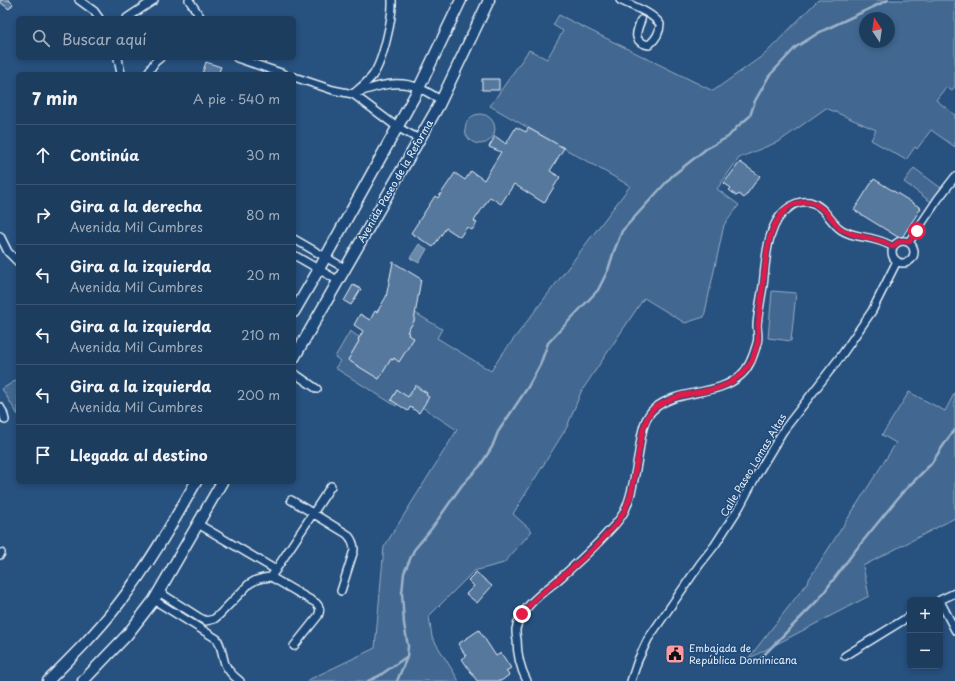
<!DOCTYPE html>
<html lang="es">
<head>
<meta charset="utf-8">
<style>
  :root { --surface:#1d3d5f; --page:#254465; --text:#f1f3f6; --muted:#a0aebd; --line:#3b5674 }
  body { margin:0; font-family:"Playpen Sans",sans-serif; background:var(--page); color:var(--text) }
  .controls { position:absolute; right:12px; bottom:12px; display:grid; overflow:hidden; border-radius:6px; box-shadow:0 2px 6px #0003 }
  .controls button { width:36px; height:36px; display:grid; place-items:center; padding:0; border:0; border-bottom:1px solid var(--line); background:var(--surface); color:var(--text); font:20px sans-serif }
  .compass { position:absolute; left:859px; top:12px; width:36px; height:36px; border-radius:50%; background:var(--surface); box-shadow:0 2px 6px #0003; rotate:347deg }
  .stop { position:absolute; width:12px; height:12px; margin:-9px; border:3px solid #e11d48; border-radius:50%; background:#fff }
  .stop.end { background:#e11d48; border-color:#fff; box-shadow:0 1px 4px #0008 }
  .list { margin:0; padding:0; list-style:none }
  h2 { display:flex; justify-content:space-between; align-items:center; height:52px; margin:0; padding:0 16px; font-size:17px }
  h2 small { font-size:13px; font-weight:400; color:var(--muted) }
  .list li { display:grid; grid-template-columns:26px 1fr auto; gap:12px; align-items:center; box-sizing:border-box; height:60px; padding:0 16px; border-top:1px solid var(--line) }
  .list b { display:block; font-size:15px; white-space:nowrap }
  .list p { margin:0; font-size:13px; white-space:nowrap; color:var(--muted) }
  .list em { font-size:13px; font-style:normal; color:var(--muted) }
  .icon { flex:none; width:22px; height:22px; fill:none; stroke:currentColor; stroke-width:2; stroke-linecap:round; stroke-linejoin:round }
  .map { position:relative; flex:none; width:955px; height:681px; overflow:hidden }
  .search { position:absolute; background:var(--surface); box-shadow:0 2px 6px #0003; left:16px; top:16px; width:280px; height:44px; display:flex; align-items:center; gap:10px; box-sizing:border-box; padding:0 14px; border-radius:6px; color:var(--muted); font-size:15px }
  .panel { position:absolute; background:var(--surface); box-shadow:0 2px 6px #0003; left:16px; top:72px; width:280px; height:412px; border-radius:6px }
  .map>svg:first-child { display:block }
  .green { fill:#436891; stroke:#96acc4; fill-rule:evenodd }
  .water { fill:#6b8aaa; stroke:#9db3c9 }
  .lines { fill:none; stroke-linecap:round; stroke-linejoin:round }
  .stream { stroke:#9db3c9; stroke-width:2.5 }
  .building { fill:#57789d; stroke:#e8f1f8 }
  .street-casing { stroke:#e8f1f8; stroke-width:10 }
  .secondary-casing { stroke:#e8f1f8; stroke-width:13 }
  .street { stroke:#1f4a7a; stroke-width:7 }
  .secondary { stroke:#1f4a7a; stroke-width:10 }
  .route { stroke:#e11d48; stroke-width:5 }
  .labels { text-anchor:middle; stroke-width:3; stroke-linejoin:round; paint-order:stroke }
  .street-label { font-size:10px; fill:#e8f1f8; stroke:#1f4a7a }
  .poi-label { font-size:10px; fill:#e8f1f8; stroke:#1f4a7a; text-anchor:start }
</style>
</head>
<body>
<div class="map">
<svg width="955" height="681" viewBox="0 0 955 681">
  <rect width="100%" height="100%" fill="#27517f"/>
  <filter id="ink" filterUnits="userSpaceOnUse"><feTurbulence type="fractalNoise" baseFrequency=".025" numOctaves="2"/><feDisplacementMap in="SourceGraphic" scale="8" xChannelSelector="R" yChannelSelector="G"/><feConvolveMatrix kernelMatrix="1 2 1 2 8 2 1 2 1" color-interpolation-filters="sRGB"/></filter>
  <g filter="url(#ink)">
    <path class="green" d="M818 0H955V86L952 91 946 87 936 100 955 115V147L931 130 917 149 915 147 906 160 871 140 876 130 826 108 780 141 739 158 717 189 739 205 724 225 704 317 685 323 644 298 581 392 567 427 513 514 532 531 504 563 474 571 429 616 432 637 459 681H306L375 648 384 547 457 430 422 407 419 391 421 388 416 385 406 401 397 390 391 400 397 404 396 406 335 368 340 361 335 357 350 331 359 337 358 340 359 341 348 360 378 378 391 359 393 360 394 358 399 361 413 338 408 335 409 333 407 332 414 321 412 311 442 329 437 338 491 371 500 357 630 186 490 106 529 50 547 59 563 31 553 25 559 15 713 91 765 54ZM865 18H889V42H865Z
      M465 129a15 15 0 1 1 30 0a15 15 0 1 1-30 0Z
      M914 168 941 188 931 202 904 182Z
      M772 291 796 293 791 341 768 338Z
      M18 379V415L2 389Z
      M909 392 945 411 955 392V518L863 566 869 596 748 659 804 587 896 443 882 435Z"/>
    <path class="water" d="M419 244 427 249 419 263 410 258Z"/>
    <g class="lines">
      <path class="stream" d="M761 658 819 599 854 552 902 493 931 464 949 437 955 430
        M368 681 379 676 406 657
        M397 681 407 657 408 646 404 624 402 593 404 573 414 550 432 528 462 485 480 466 492 447 498 432 528 387 540 365 548 343 598 290 608 270 614 251 622 231 672 176 706 149 728 137 737 127 750 116 755 101 769 76 796 47 820 32 888 0"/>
    </g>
    <path class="building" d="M0 0H9L13 4 9 9 0 2Z
      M206 62 221 67 218 74H202Z
      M482 79H499V90H482Z
      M516 127 526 132 528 128 564 148 550 171 560 177 544 203 514 184 501 204 490 197 474 221 477 223 472 230 467 227 460 237 446 228 433 247 411 233 435 196 438 198 455 173 465 180 471 171 484 180 501 152 489 147 495 136 506 144Z
      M740 162 760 176 744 198 739 194 737 196 729 190 731 188 724 183Z
      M874 179 921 208 901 239 854 210Z
      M393 262 421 279 414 321 407 332 409 333 408 335 414 338 399 362 394 358 393 360 391 359 379 379 348 360 359 341 358 340 363 331 354 325 360 314 370 320 375 311 377 312 386 297Z
      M353 285 361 289 351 305 344 301Z
      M415 386 427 393 426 395 429 397 419 413 410 407 408 411 391 400 397 390 408 397Z
      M476 572 492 586 477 603 466 594 474 586 468 580Z
      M479 630 496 656 501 653 511 668 506 671 509 675 501 681H477L462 659 466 656 458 644Z"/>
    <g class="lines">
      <g class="street-casing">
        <path id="street" d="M79 0 94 11 99 18
          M189 0 201 18
          M620 0C634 7 651 12 660 24 660 33 656 39 649 45 632 42 636 32 641 20
          M127 18 154 0
          M118 58 121 74
          M237 58 284 74
          M147 74 155 62 160 58
          M294 77 333 90 353 94 397 127 419 139
          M356 93C377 86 397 79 419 88 426 91 434 96 441 100
          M353 94C360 88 368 82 373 75 383 61 393 17 392 0
          M0 236 8 252 18 262
          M294 239 346 269
          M892 252a11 11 0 1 1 22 0a11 11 0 1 1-22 0Z
          M909 242 938 199 955 177
          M294 255 339 281
          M294 373 317 389
          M0 407 3 412 5 420
          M291 500 347 534C352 539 354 543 354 550L341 591
          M198 524 276 570
          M0 555 1 553
          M271 577 331 486
          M159 592 200 618 206 621 214 619 219 615 249 584 256 580 263 578 271 577 316 603C320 607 321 610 318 616L294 646
          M154 600 217 639C222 647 222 655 225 664 228 671 233 676 240 681
          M940 600 955 593
          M940 601 955 630
          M845 656 910 616
          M527 681C520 668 517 654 517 639 516 636 516 632 516 629 521 607 542 593 558 580 575 565 592 550 607 533 614 526 621 519 625 510 632 496 635 474 638 458 641 442 641 419 655 408 680 388 717 397 741 375 750 367 754 354 757 343 759 337 757 331 757 325 758 312 761 299 763 286 766 261 766 222 790 207 796 202 803 201 810 202 824 206 829 220 839 228 848 236 863 236 873 239 881 241 887 243 893 247
          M631 681 638 660 648 639 700 564 715 545 740 506 756 476 783 431 841 356 872 311 897 261"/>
      </g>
      <g class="secondary-casing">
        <path id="secondary" d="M294 312 319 269 419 88 461 0
          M294 358 439 105 489 0
          M48 681C72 657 96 633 117 606 147 568 172 524 196 482
          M83 681 127 635 154 600 222 482"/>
      </g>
      <use href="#street" class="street"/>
      <use href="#secondary" class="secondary"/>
    </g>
  </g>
  <g class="lines" filter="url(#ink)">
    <path class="route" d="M522 614 536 598 571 569 595 547 617 523 625 510 631 494 643 429 648 416 654 408 667 401 679 396 715 389 730 383 742 374 752 361 758 341V324L767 251 770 237 775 224 781 215 787 208 794 204 803 202H811L817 205 826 212 840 229 852 234 884 242 893 247C898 241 902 240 909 242L917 231"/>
  </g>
  <defs>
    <g id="civic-square" transform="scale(1)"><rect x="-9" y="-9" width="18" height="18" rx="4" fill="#ff9aa2" stroke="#1f4a7a"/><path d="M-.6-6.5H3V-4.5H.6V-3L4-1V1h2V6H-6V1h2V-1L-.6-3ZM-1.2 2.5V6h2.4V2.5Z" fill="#111"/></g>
  </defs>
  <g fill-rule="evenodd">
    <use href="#civic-square" x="675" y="654"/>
  </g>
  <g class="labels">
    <g class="street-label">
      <text transform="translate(395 181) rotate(-60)" y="4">Avenida Paseo de la Reforma</text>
      <text transform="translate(753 465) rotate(-59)" y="4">Calle Paseo Lomas Altas</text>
    </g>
    <g class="poi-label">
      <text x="689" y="652">Embajada de<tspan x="689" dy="12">República Dominicana</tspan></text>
    </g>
  </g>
</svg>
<div class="controls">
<button>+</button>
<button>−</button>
</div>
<svg class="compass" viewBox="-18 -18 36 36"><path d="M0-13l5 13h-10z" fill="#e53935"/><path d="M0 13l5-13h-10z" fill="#a0aebd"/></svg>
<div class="stop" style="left:917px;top:231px"></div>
<div class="stop end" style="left:522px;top:614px"></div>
<div class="search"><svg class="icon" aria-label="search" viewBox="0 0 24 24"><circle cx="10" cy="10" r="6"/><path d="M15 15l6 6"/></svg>Buscar aquí</div>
<section class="panel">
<h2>7 min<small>A pie · 540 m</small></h2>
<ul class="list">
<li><svg class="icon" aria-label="ahead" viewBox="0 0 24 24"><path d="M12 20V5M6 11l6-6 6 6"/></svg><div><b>Continúa</b></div><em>30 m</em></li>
<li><svg class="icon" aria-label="right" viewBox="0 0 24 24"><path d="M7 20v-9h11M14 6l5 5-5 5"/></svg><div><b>Gira a la derecha</b><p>Avenida Mil Cumbres</p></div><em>80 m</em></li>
<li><svg class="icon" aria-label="left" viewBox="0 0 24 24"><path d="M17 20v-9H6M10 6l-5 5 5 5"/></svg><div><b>Gira a la izquierda</b><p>Avenida Mil Cumbres</p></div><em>20 m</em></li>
<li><svg class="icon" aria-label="left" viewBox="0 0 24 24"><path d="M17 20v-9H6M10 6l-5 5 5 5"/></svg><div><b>Gira a la izquierda</b><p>Avenida Mil Cumbres</p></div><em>210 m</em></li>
<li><svg class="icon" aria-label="left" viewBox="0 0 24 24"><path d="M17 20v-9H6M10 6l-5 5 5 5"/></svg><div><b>Gira a la izquierda</b><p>Avenida Mil Cumbres</p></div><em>200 m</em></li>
<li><svg class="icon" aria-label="arrive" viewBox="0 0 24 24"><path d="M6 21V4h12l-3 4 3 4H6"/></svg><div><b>Llegada al destino</b></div></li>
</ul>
</section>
</div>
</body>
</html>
